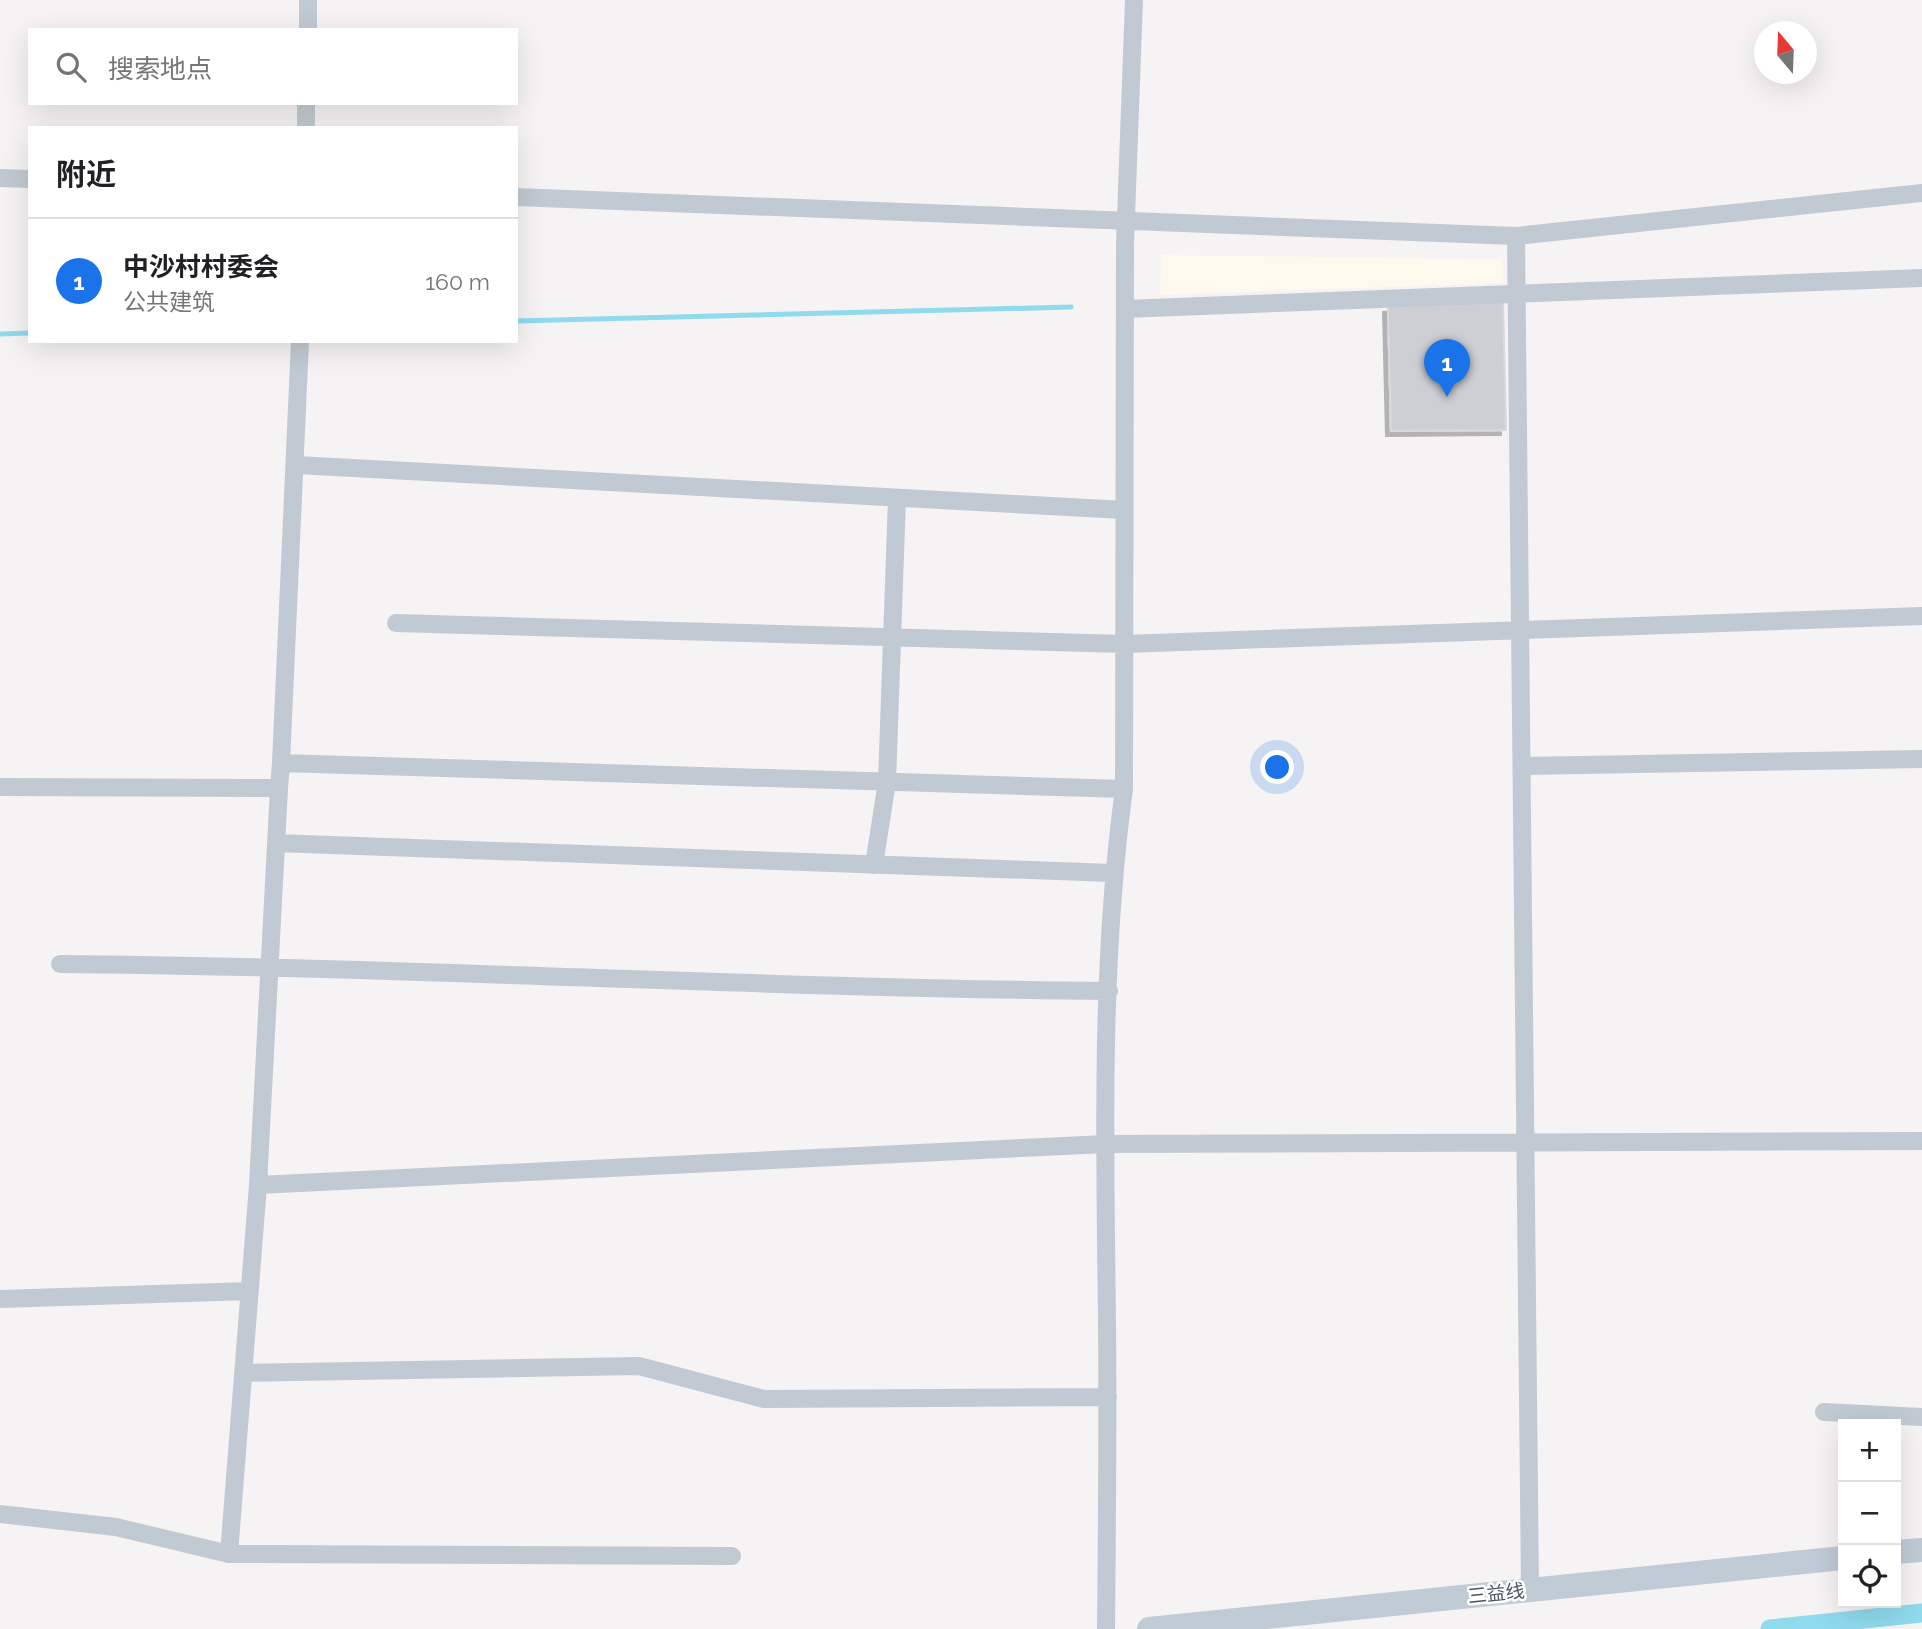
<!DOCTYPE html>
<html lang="zh">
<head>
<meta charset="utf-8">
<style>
  :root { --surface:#fff; --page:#f6f6f6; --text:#202124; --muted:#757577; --line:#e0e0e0; --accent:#1a73e8 }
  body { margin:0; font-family:Raleway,"Noto Sans SC",sans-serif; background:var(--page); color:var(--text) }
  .controls { position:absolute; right:21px; bottom:21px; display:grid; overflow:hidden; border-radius:0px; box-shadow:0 7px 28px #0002 }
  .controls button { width:63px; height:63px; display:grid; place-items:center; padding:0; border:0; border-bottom:2px solid var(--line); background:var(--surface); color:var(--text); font:35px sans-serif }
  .compass { position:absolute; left:1754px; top:21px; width:63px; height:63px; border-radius:50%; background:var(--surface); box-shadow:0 7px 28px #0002; rotate:341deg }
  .you { position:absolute; left:1278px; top:768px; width:24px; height:24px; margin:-18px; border:5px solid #fff; border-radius:50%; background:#1a73e8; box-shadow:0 0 0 10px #1a73e833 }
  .badge { display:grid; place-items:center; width:46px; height:46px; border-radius:50%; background:var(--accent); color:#fff; font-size:23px; font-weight:700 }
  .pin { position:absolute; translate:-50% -58px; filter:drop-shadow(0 2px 4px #0008) }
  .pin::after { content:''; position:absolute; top:37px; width:24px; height:21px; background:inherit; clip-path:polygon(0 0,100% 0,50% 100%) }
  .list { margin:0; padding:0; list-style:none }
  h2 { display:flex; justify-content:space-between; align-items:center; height:91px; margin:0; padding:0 28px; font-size:30px }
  h2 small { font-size:23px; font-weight:400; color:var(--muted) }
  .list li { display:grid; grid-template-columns:46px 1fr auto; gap:21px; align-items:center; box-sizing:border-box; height:126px; padding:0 28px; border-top:2px solid var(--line) }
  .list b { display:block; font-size:26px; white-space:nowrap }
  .list p { margin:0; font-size:23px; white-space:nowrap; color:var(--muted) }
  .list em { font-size:23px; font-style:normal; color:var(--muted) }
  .icon { flex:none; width:38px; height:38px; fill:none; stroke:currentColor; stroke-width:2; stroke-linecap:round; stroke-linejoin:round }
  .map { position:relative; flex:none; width:1922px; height:1629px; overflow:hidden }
  .search { position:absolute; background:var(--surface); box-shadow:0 7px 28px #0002; left:28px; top:28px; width:490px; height:77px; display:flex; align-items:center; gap:18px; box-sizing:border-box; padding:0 24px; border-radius:0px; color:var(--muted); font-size:26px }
  .panel { position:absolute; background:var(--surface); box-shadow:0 7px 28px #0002; left:28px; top:126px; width:490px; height:217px; border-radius:0px }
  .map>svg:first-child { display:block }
  .commercial { fill:#fdf9ef }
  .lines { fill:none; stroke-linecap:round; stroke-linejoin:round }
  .stream { stroke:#90daee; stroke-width:5 }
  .canal { stroke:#90daee; stroke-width:19 }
  .building { fill:#cdcfd5; stroke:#d7d9de; stroke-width:2; filter:url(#shadow) }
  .minor { stroke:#c1cad2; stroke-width:18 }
  .secondary { stroke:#c1cbd6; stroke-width:24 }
  .labels { text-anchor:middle; stroke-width:5; stroke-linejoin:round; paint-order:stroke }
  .street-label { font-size:19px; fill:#4a5661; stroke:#fff }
</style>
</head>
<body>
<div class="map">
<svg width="1922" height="1629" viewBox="0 0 1922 1629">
  <defs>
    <filter id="shadow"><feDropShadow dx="-5" dy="5" stdDeviation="0" flood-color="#0004"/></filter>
  </defs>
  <rect width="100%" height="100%" fill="#f5f3f3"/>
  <path class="commercial" d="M1161 255 1502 259 1503 283 1160 295Z"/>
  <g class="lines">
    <path class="stream" d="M516 321 1071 307
      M0 334 30 333"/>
    <path class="canal" d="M1770 1629 1922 1613"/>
  </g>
  <path class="building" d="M1503 300 1506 430 1391 431 1388 307Z"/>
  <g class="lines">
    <path class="minor" d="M308 30V0
      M306 128V103
      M0 178 30 179
      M516 197 1516 236 1530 1590
      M1516 236 1922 193
      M1125 309 1922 278
      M297 465 1124 510
      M396 623 1124 644 1922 616
      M281 763 300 341
      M1522 766 1922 759
      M0 787 279 788 258 1185 229 1554
      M279 788 281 763 1124 789
      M276 843 1112 873
      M874 865 887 782 897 498
      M60 964C410 967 760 988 1109 991
      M258 1185 1105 1144 1922 1141
      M0 1299 250 1291
      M243 1373 639 1366 764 1399 1108 1397
      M1824 1412 1922 1417
      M0 1514 116 1527 229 1554 732 1556
      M1106 1629C1107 1527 1108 1424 1107 1322 1105 1145 1100 965 1124 789L1125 244 1134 0"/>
    <path class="secondary" d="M1896 1552 1922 1550
      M1149 1629 1843 1558"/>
  </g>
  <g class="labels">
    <g class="street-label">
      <text transform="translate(1496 1593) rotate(-6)" y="7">三益线</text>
    </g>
  </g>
</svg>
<div class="controls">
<button>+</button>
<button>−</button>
<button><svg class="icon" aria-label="locate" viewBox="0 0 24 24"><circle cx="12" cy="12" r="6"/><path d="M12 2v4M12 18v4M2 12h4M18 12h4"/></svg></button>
</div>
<svg class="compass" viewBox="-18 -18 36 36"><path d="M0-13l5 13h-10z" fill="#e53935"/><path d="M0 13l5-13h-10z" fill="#757577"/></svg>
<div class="you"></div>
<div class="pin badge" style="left:1447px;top:397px">1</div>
<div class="search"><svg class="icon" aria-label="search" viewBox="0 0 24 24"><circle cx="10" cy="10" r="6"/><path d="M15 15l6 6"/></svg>搜索地点</div>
<section class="panel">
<h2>附近<small></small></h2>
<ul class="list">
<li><span class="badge">1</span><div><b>中沙村村委会</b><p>公共建筑</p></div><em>160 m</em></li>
</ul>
</section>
</div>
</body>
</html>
